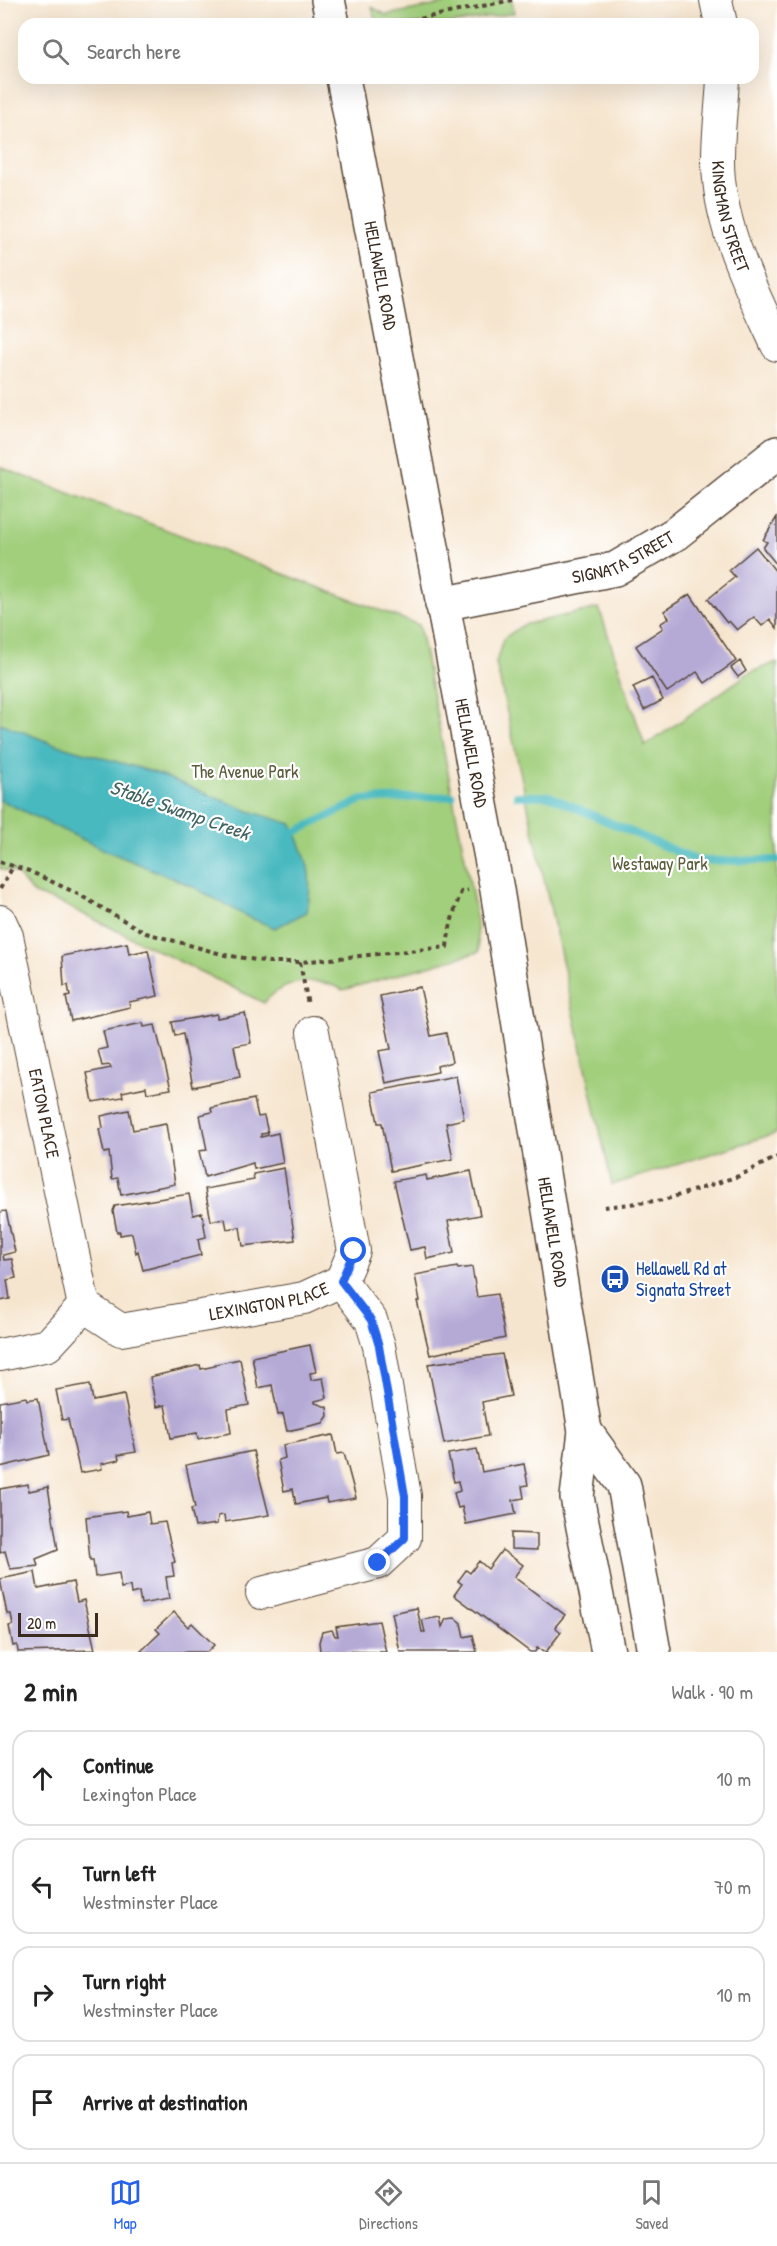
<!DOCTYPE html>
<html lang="en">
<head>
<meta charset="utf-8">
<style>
  :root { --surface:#fff; --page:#f2f2f2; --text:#222; --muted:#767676; --line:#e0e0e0; --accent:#2563eb }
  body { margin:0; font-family:"Patrick Hand",sans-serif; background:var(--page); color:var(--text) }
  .scale { position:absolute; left:18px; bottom:15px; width:80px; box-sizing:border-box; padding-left:6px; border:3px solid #3b2a1e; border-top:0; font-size:16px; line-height:21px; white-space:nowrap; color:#3b2a1e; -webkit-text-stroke:4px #fff; paint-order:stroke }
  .stop { position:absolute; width:18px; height:18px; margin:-14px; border:4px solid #2563eb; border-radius:50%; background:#fff }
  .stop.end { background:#2563eb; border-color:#fff; box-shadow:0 2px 6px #0008 }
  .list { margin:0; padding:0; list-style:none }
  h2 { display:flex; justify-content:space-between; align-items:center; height:78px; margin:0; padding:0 24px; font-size:26px }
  h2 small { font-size:20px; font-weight:400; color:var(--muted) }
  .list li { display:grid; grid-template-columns:39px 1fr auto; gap:18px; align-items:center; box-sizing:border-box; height:96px; margin:0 12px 12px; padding:0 12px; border:2px solid var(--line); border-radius:18px }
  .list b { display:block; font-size:22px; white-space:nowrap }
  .list p { margin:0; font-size:20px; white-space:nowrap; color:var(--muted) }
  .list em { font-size:20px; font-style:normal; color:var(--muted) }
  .icon { flex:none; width:33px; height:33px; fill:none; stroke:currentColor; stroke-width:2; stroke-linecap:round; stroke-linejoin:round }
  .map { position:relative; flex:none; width:777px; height:1652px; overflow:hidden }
  .search { position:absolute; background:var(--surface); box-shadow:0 6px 24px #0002; left:18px; right:18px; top:18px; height:66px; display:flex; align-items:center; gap:15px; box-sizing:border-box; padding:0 21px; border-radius:18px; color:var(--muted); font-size:22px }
  .sheet { height:510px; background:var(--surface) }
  nav { display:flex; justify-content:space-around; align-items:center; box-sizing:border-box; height:84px; border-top:2px solid var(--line); background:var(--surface); font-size:16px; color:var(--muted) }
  nav a { display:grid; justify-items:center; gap:3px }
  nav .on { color:var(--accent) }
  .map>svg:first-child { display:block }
  .green { fill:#a1cf7c; stroke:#6e7c4d; stroke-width:1.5 }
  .water { fill:#4ab9c0; stroke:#42726f; stroke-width:1.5 }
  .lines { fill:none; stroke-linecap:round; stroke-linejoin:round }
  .stream { stroke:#4ab9c0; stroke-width:8 }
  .building { fill:#b5aad6 }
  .minor-casing { stroke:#574638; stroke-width:34 }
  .tertiary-casing { stroke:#574638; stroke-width:36 }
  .path { stroke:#574638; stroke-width:4; stroke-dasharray:4.5 4.5; stroke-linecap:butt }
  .minor { stroke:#fff; stroke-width:32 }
  .tertiary { stroke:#fff; stroke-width:33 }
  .route { stroke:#2563eb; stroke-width:8 }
  .labels { text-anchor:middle; stroke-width:4.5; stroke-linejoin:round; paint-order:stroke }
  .street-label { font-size:18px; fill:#3b2a1e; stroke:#fff }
  .park-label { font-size:18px; fill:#5a5c3a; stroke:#fff }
  .transit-label { font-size:18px; fill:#164399; stroke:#fff; text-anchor:start }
  .water-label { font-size:20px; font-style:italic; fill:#41635f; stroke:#fff }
</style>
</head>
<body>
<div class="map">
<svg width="777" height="1652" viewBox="0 0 777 1652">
  <rect width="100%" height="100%" fill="#fff"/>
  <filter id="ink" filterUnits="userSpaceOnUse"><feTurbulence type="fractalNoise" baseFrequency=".0167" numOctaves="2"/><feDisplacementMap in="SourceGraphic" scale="12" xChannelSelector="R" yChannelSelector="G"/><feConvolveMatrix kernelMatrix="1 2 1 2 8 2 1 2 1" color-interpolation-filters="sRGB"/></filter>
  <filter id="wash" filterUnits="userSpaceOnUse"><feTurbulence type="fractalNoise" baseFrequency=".008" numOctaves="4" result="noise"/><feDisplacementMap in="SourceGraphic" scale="24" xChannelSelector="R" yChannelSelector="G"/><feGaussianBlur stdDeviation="1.35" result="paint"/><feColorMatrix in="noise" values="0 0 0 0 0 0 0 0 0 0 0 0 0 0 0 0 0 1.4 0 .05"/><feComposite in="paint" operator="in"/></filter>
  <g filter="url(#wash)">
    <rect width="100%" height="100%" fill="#f6e5ce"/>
    <path class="green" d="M464 0H512L514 13 451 24H376L372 7 386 15Z
      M0 467 419 625 475 909 479 952 343 990C318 975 283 980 264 1003L63 904 34 894 16 873 0 869Z
      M599 608 645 746 749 673 777 662V1133L612 1185 496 663 503 639 523 625Z"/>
    <path class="water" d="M0 723 51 743 153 772 249 811 292 824C307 860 314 872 307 912L275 928 248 917 192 886 107 851 0 800Z"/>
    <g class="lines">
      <path class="stream" d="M517 796H549L698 861 777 860
        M287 836 362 800 452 796"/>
    </g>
    <g id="blocks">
      <path class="building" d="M777 517V565L763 548 767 542 763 540Z
        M756 547 777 573V628L770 619 762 626 754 617 737 630 729 621 727 623 708 599 735 577 729 570Z
        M690 594 736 661 705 683 697 672 667 692 636 646 663 628 660 624 669 618 664 611Z
        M740 661 746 671 738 677 731 668Z
        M652 678 663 700 644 710 633 687Z
        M127 943 129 954 148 950 158 996 129 1002 130 1007 71 1021 66 997 70 996 68 985 64 986 62 956Z
        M420 987 431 1036 446 1033 452 1062 437 1066 438 1072 386 1083 379 1051 391 1049 380 996Z
        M245 1013 251 1043 234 1046 240 1077 193 1087 183 1034 175 1036 172 1022 217 1014V1018Z
        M143 1023 144 1027 155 1025 171 1089 147 1093 146 1087 122 1092 123 1097 93 1102 87 1073 111 1068 110 1065 102 1066 98 1050 107 1048 103 1031Z
        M456 1076 464 1119 446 1123 453 1159 391 1171 382 1123H378L372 1092Z
        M254 1099 258 1117 264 1116 268 1133 261 1134V1137L278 1133 283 1163 254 1169 253 1163 205 1177 199 1151 207 1150 200 1115 212 1112 211 1108Z
        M129 1110 133 1130 166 1124 175 1184 121 1195 118 1178 112 1179 109 1152 104 1153 99 1129 103 1128 101 1116Z
        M284 1168 295 1240 243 1246 240 1227 227 1229 225 1219 211 1221 205 1189 254 1180 253 1174Z
        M471 1171 480 1215 448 1221 454 1253 427 1259 425 1247 410 1250 394 1181 426 1175 427 1180Z
        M189 1194 193 1215 202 1213 206 1237 198 1239 201 1255 143 1270 138 1251 136 1253 132 1233 120 1235V1232H117L113 1211 115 1206Z
        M6 1211 15 1252 3 1255 4 1260 12 1259 16 1278 7 1280 10 1299 0 1301V1212Z
        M457 1267 458 1269 472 1267 477 1297 497 1294 505 1338 430 1355 417 1301H420L415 1275Z
        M310 1345 316 1372 310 1373 311 1380 323 1378 327 1398 315 1401V1403L327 1407 328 1416 323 1423 287 1431 283 1414 278 1415 272 1385 258 1388 252 1357Z
        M502 1354 511 1396 482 1402 488 1436 444 1444 428 1364Z
        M240 1359 249 1405 228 1409 231 1433 198 1439 197 1433 171 1438 165 1405 156 1407 150 1377 200 1365 201 1369 215 1366V1364Z
        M90 1384 93 1401 124 1395 136 1452 118 1455 119 1460 101 1464 102 1469 80 1473 68 1419 62 1420 56 1390Z
        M26 1397 27 1400 38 1398 49 1455 0 1467V1402Z
        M333 1435 337 1454 344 1453 356 1498 327 1503 326 1498 296 1504 293 1489 284 1491 278 1460 285 1458 283 1445Z
        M477 1449 482 1472 524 1464 528 1485 522 1486 524 1498 513 1500 516 1514 466 1524 462 1507 458 1508 454 1493 460 1491 458 1481 454 1482 448 1454Z
        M253 1451 269 1515 225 1522 224 1515 218 1516 217 1524 195 1527 191 1509 195 1508 186 1465Z
        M28 1484 29 1491 48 1487 58 1550 36 1559 38 1566 10 1569 5 1551 0 1553V1489Z
        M126 1511 127 1516 148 1512 150 1524 165 1522 175 1562 172 1563 174 1576 166 1577 169 1599 141 1604 139 1592 131 1594 130 1586 121 1588 119 1573 95 1577 93 1560H90L86 1517Z
        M511 1533 537 1534V1550L511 1549Z
        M502 1550 523 1565 514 1577 565 1615 555 1627 561 1632 546 1652 537 1648 535 1652H530L454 1595 462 1584 458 1581 466 1570 470 1573 479 1561 488 1569Z
        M35 1572 38 1589 73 1582 77 1602 84 1600 95 1650 18 1652 17 1645 13 1646 9 1626 13 1625 11 1614H7L0 1579Z
        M417 1608 422 1632H425L422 1620 440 1617 442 1627 446 1619 455 1618 461 1623 464 1637 473 1635 477 1652H400L392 1613Z
        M174 1612 188 1627 192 1623 214 1645 207 1652H140L160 1633 156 1629Z
        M379 1621 386 1652 320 1651 319 1642 322 1632 332 1630 335 1636H338L336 1627Z"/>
    </g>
  </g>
  <g filter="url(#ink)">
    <use href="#blocks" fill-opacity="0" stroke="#574638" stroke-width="1.5"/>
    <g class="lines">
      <g class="minor-casing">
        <g id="minor">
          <path d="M716 0 721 24"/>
          <path id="s1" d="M723 78C722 104 718 131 718 157 717 223 750 286 777 345"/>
          <path id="s2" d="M0 921 7 936 84 1306"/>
          <path id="s3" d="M0 1355 48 1345 84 1306 121 1330 304 1298 341 1281 354 1251 313 1032"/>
          <path d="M262 1593 378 1563 405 1538V1496L379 1346 371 1320 341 1281"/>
        </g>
      </g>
      <g class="tertiary-casing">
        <g id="tertiary">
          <path d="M328 0 333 24"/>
          <path id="s4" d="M343 78 496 884 585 1431 577 1497 608 1652"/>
          <path id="s5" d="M442 604 615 569 675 534 777 453"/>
          <path d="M585 1431 624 1485 654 1652"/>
        </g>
      </g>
      <path class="path" d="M394 24 512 0
        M0 862 29 871 76 893 146 933 225 955 269 962H300L447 947C449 927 454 911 461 892L468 890
        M0 889 14 865
        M300 962 308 1005
        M604 1207 664 1200 739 1176 777 1157"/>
      <use href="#minor" class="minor"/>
      <use href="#tertiary" class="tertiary"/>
    </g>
  </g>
  <g class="lines" filter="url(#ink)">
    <path class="route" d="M354 1251 341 1281 371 1320 379 1346 405 1496V1538L378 1563"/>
  </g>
  <defs>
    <g id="bus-disc" transform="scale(1.5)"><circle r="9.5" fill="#1a4fb4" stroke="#fff"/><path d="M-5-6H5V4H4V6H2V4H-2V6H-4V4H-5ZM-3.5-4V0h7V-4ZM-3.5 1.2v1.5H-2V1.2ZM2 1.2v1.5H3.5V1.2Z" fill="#fff"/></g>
  </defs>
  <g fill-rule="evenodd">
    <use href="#bus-disc" x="615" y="1279"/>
  </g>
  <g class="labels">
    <g class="street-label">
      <text dy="6" stroke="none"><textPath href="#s1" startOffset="140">KINGMAN STREET</textPath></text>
      <text dy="6" stroke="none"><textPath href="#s4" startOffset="201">HELLAWELL ROAD</textPath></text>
      <text dy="6" stroke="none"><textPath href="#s5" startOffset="188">SIGNATA STREET</textPath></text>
      <text dy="6" stroke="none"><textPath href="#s4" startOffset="687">HELLAWELL ROAD</textPath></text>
      <text dy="6" stroke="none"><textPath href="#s2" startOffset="198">EATON PLACE</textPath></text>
      <text dy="6" stroke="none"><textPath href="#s4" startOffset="1173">HELLAWELL ROAD</textPath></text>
      <text dy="6" stroke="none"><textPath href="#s3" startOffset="297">LEXINGTON PLACE</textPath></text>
    </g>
    <g class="park-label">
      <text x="245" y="778">The Avenue Park</text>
      <text x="660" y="870">Westaway Park</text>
    </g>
    <g class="transit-label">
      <text x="636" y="1275">Hellawell Rd at<tspan x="636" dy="21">Signata Street</tspan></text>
    </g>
    <g class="water-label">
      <text transform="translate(180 810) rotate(19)" y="7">Stable Swamp Creek</text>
    </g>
  </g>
</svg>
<div class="scale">20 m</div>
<div class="stop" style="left:354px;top:1251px"></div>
<div class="stop end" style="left:378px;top:1563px"></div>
<div class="search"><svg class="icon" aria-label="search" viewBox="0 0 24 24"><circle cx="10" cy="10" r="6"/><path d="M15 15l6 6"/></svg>Search here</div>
</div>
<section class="sheet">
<h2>2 min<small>Walk · 90 m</small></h2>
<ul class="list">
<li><svg class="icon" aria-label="ahead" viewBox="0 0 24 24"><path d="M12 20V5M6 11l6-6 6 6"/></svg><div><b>Continue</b><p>Lexington Place</p></div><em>10 m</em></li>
<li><svg class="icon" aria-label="left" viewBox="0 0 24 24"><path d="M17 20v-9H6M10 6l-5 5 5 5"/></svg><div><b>Turn left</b><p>Westminster Place</p></div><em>70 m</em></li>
<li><svg class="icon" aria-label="right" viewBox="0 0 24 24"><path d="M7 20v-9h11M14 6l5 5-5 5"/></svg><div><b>Turn right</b><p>Westminster Place</p></div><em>10 m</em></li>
<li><svg class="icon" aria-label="arrive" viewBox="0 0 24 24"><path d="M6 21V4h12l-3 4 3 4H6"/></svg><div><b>Arrive at destination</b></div></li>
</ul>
</section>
<nav>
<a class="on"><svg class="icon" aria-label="map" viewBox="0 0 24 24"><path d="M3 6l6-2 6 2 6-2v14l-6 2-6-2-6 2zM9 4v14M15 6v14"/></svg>Map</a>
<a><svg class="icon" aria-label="directions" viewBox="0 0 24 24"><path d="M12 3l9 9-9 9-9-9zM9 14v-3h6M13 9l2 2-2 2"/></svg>Directions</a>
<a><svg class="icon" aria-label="saved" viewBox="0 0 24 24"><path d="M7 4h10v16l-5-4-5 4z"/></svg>Saved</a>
</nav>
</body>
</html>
